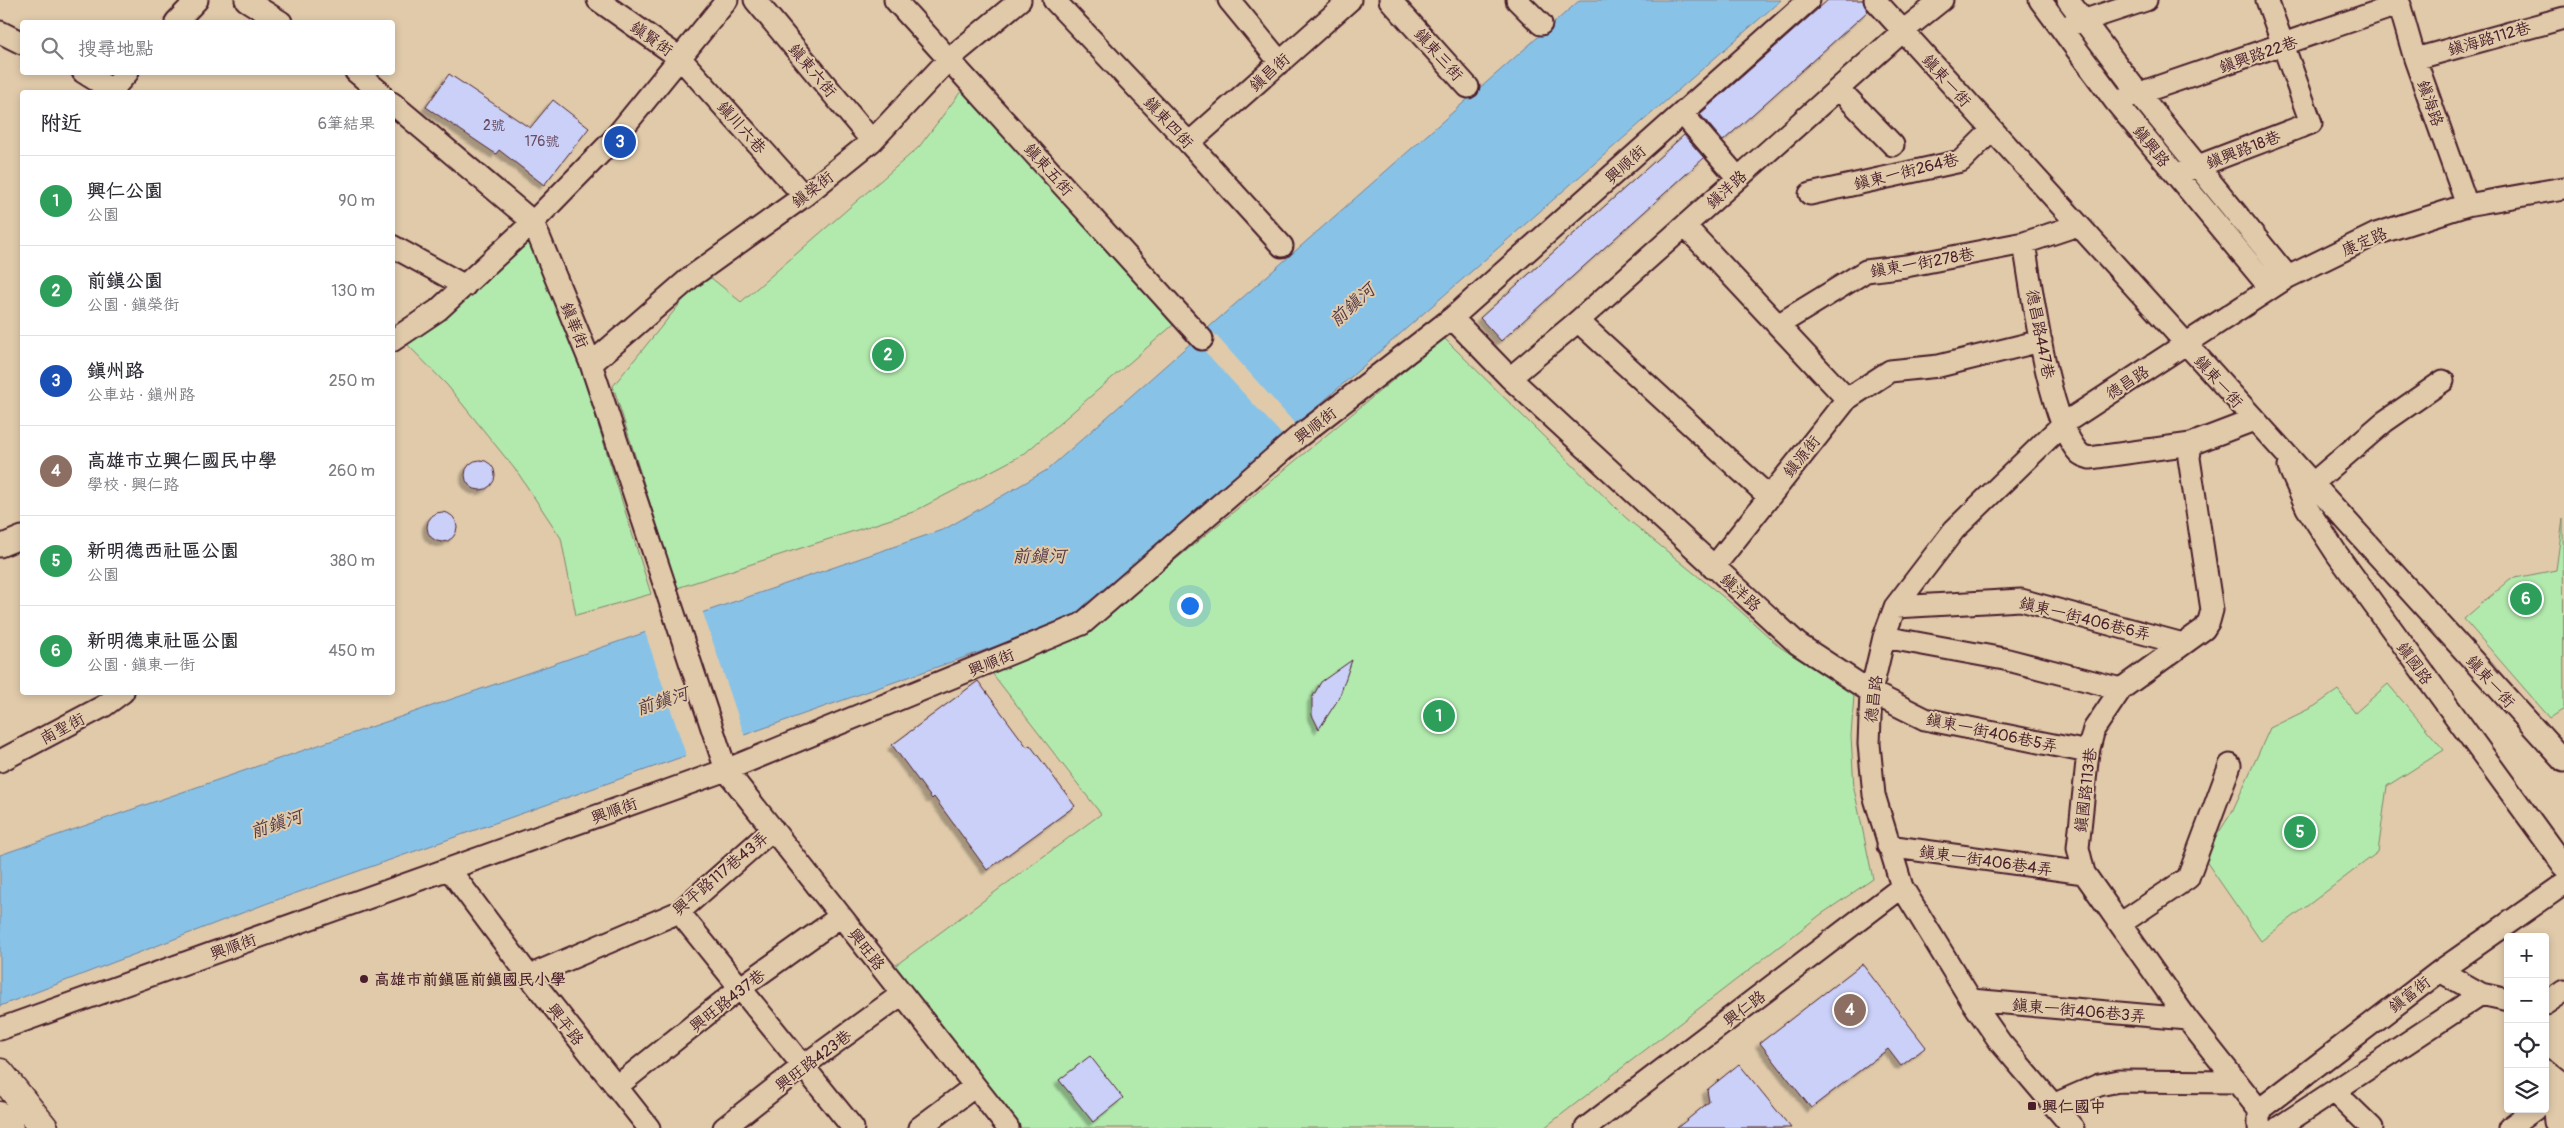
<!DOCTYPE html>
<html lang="zh-TW">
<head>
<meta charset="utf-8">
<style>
  :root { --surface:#fff; --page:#f7f7f7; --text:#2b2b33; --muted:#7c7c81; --line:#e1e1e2; --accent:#4a1f2b }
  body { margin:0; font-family:Pangolin,"LXGW WenKai TC",sans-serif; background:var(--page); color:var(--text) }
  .controls { position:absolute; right:15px; bottom:15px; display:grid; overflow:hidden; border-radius:5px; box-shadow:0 2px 8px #0003 }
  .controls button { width:45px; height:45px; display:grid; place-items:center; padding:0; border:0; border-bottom:1px solid var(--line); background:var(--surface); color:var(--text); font:25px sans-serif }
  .you { position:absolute; left:1189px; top:605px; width:18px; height:18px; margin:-12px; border:4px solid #fff; border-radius:50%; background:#1a73e8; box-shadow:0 0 0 8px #1a73e833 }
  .badge { display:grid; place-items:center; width:32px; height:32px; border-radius:50%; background:var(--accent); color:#fff; font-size:16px; font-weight:700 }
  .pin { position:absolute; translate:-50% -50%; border:2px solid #fff; box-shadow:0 1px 5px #0006 }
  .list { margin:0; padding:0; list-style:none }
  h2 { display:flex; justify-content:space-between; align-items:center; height:65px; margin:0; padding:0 20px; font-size:21px }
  h2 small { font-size:16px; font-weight:400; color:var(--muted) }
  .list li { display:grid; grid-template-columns:32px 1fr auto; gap:15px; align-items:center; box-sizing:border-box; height:90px; padding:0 20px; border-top:1px solid var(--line) }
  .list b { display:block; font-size:19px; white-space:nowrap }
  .list p { margin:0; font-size:16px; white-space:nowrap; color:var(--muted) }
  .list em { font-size:16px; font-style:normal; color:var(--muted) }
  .icon { flex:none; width:28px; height:28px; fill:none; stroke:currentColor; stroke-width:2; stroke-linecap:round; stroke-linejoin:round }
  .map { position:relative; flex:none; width:2564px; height:1128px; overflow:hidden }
  .search { position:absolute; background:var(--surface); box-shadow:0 2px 8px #0003; left:20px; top:20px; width:375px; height:55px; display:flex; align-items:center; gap:12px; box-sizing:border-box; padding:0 18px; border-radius:5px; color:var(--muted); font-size:19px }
  .panel { position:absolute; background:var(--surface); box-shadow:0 2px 8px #0003; left:20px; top:90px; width:375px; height:605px; border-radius:5px }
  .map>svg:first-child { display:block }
  .green { fill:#b2eaad; stroke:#7e846c }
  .water { fill:#88c3e7; stroke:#6f819c }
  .pier { fill:#e0caaa }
  .building { fill:#cad0f8; stroke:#4a1f2b; filter:url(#shadow) }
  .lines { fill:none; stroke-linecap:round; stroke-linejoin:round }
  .street-casing { stroke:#4a1f2b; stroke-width:25 }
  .secondary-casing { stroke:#4a1f2b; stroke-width:31 }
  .street { stroke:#e0caaa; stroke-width:21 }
  .secondary { stroke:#e0caaa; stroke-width:28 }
  .poi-dot { fill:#4a1f2b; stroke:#e0caaa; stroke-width:2 }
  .labels { text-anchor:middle; stroke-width:4; stroke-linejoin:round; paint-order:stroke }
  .number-label { font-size:14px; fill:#6a4b5e }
  .street-label { font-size:16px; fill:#4a1f2b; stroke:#e0caaa }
  .poi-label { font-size:16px; font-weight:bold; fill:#4a1f2b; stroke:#e0caaa; text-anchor:start }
  .water-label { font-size:18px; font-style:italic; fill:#533847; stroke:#e0caaa }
</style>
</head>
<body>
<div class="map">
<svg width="2564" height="1128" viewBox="0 0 2564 1128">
  <defs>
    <filter id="shadow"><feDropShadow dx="-4.5" dy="4.5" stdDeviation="1" flood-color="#0004"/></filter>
  </defs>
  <rect width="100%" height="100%" fill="#e0caaa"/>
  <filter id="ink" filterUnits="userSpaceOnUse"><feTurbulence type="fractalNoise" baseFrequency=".02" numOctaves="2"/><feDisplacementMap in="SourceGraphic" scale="10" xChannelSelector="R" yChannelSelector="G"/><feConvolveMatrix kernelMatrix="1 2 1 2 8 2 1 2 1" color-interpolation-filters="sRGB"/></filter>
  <g filter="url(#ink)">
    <path class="green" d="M962 90 1173 325 1024 454 913 512 677 588 613 386 705 273 741 302 919 147Z
      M536 226 651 594 576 615 561 538 518 473 447 385 405 342 486 280Z
      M1444 338 1626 518 1737 608 1780 647 1854 695 1851 736 1854 789 1873 879 1820 915 1544 1128H1019L888 971 1101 814 992 673 1094 627Z
      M2563 518 2564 709 2550 718 2464 619 2510 579 2556 570Z
      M2388 684 2444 750 2387 786 2378 852 2261 941 2203 857 2232 812 2270 728 2315 706 2338 690 2355 713Z"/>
    <path class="water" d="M1580 0H1781L1076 618 268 903 0 1006V855L945 529 1047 470Z"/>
    <path class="pier" d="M1213 332 1298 427 1285 438 1198 344Z
      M702 610 745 737 687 758 644 629Z"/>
    <path class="building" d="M1828 0H1863L1868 11 1723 141 1700 114Z
      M449 74 530 128 553 100 589 128 544 185 499 150 496 154 426 107Z
      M1684 135 1704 158 1501 341 1480 318Z
      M465 475a15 15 0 1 1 30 0a15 15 0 1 1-30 0Z
      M427 527a15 15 0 1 1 30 0a15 15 0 1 1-30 0Z
      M1352 660 1339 698 1319 729 1312 715V698L1321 682Z
      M978 681 1027 747 1030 745 1075 806 987 870 934 797 932 799 892 745Z
      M1862 964 1926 1047 1901 1066 1888 1049 1811 1108 1760 1043Z
      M1090 1056 1123 1098 1093 1122 1059 1080Z
      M1739 1064 1791 1128H1677L1709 1102 1707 1090Z"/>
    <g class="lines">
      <g class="street-casing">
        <path id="street" d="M246 0 281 22
          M598 0 680 58 804 196
          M755 0 872 141
          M895 0 1202 339
          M1054 0 1189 143 1282 246
          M1229 0 1280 62
          M1390 0 1468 87
          M1517 0 1541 24
          M1875 0 2564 761
          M1942 0 1903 31 1578 321 1510 378 1798 644 1871 692 1925 719 2088 752
          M2040 0 2115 101 2270 288
          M2068 0 2139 94 2288 277
          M2398 0 2415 59 2467 205
          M176 22 197 0
          M2070 25 2146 0
          M0 32 22 43
          M2415 59 2564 18
          M83 72 115 92
          M356 72 380 92
          M1839 89 1893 145
          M112 90 128 72
          M2128 97 2400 4
          M392 103 533 222 591 364 726 770 1008 1128
          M1682 113 1738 178
          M1189 143 1350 0
          M2185 171 2311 123 2267 0
          M1810 194 1961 161 1992 130
          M1685 226 1847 399
          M2024 243C2032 290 2048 421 2079 453 2082 456 2086 457 2090 458L2191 444
          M392 246 465 286
          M1452 318 1510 378
          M1578 321 1768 496
          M1778 325 1866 271 1906 266 2024 243 2078 225
          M392 341 438 310 533 222 613 140 727 0
          M591 364 691 277 804 196 872 141 949 59 1020 0
          M2254 420 2191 444 2189 458 2212 610 2209 621 2204 629 2121 689 2094 729 2088 752 2078 848 2084 873 2187 1019 2259 1110
          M2289 467 2307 508 2337 554 2564 866
          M2312 484 2384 422 2443 381
          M0 546 22 537
          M1713 568 1847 399 1890 371 1939 366 2041 341
          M1895 607 2021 600 2183 644
          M1884 637 2004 659 2121 689
          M0 761 104 706 123 692
          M1888 846 2084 873
          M449 869 529 976 649 1128
          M679 912 853 1128
          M2120 924 2188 878 2230 765
          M2440 971 2481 994 2508 1000
          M529 976 679 912 773 829
          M1971 1000 2187 1019
          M2545 1004 2564 991
          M0 1029 726 770 1082 624 1297 438 1452 318 1809 0
          M2545 1070 2564 1085
          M616 1087 740 988 841 916
          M2334 1091 2372 1128
          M2053 1105 2099 1085 2119 1081 2236 1082
          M2259 1110 2440 971 2564 884
          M2259 1110V1128
          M724 1128 803 1066 902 994
          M919 1128 975 1086
          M1586 1128 1902 887
          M2073 1128 2000 1042 1971 1000 1902 887 1874 795 1869 744 1871 692 1884 637 1895 607 1954 530 2063 424 2288 277 2376 234 2467 205 2564 188
          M2278 1128 2481 994
          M2509 1128 2535 1109
          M2559 1128 2555 1123 2553 1095 2564 1098"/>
      </g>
      <g class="secondary-casing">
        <path id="secondary" d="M0 1073 44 1128
          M0 1116 9 1128"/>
      </g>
      <use href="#street" class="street"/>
      <use href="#secondary" class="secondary"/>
    </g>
  </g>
  <g class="poi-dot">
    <circle cx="364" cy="979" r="5"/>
    <rect x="2027" y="1101" width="10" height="10" rx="2.5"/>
  </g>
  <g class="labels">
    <g class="number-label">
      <text x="494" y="130">2號</text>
      <text x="542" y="146">176號</text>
    </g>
    <g class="street-label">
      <text transform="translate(652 38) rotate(35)" y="6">鎮賢街</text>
      <text transform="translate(2489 38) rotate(-16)" y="6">鎮海路112巷</text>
      <text transform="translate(1439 54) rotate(48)" y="6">鎮東三街</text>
      <text transform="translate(2258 54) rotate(-19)" y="6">鎮興路22巷</text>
      <text transform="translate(813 70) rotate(50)" y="6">鎮東六街</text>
      <text transform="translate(1269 72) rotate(-42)" y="6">鎮昌街</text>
      <text transform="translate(1947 80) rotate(48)" y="6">鎮東一街</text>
      <text transform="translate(2431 103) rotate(70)" y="6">鎮海路</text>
      <text transform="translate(1169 122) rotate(47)" y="6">鎮東四街</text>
      <text transform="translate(742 127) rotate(48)" y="6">鎮川六巷</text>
      <text transform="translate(2152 146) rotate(51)" y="6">鎮興路</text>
      <text transform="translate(2243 149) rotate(-21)" y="6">鎮興路18巷</text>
      <text transform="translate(1625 164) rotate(-42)" y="6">興順街</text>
      <text transform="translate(1049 169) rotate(48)" y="6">鎮東五街</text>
      <text transform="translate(1906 171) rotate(-14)" y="6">鎮東一街264巷</text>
      <text transform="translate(812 189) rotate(-38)" y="6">鎮榮街</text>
      <text transform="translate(1726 189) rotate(-42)" y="6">鎮洋路</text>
      <text transform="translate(2364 241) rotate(-24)" y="6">康定路</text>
      <text transform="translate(1922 262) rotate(-10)" y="6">鎮東一街278巷</text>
      <text transform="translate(575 325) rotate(68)" y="6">鎮華街</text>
      <text transform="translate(2041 334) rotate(79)" y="6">德昌路447巷</text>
      <text transform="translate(2219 381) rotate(48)" y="6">鎮東一街</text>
      <text transform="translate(2127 382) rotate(-33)" y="6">德昌路</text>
      <text transform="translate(1315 425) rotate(-38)" y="6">興順街</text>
      <text transform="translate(1801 456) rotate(-51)" y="6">鎮源街</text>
      <text transform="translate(1741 592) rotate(42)" y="6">鎮洋路</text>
      <text transform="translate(2085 618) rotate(14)" y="6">鎮東一街406巷6弄</text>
      <text transform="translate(991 662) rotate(-22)" y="6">興順街</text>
      <text transform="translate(2415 663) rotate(54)" y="6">鎮國路</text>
      <text transform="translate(2491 681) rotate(48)" y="6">鎮東一街</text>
      <text transform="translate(1873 699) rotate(-83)" y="6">德昌路</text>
      <text transform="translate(62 728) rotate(-28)" y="6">南聖街</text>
      <text transform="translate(1992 732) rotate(12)" y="6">鎮東一街406巷5弄</text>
      <text transform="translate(2085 790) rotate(-83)" y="6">鎮國路113巷</text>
      <text transform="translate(614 810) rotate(-20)" y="6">興順街</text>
      <text transform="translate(1986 860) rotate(8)" y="6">鎮東一街406巷4弄</text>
      <text transform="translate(720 873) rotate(-40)" y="6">興平路117巷43弄</text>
      <text transform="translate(233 946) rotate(-20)" y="6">興順街</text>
      <text transform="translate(867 949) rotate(52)" y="6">興旺路</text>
      <text transform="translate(2409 994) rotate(-38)" y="6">鎮富街</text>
      <text transform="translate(727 1000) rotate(-38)" y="6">興旺路437巷</text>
      <text transform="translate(1744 1008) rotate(-37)" y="6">興仁路</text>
      <text transform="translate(2079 1010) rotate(5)" y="6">鎮東一街406巷3弄</text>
      <text transform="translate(566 1024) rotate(52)" y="6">興平路</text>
      <text transform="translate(813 1060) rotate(-37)" y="6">興旺路423巷</text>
    </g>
    <g class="poi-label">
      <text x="374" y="985">高雄市前鎮區前鎮國民小學</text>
      <text x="2042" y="1112">興仁國中</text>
    </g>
    <g class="water-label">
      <text transform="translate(1352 305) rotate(-42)" y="6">前鎮河</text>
      <text x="1039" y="562">前鎮河</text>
      <text transform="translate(662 701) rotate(-18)" y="6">前鎮河</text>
      <text transform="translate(276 824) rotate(-18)" y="6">前鎮河</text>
    </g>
  </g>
</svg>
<div class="controls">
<button>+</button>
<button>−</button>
<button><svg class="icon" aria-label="locate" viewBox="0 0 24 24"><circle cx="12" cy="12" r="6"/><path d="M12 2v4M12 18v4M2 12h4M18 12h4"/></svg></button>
<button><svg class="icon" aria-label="layers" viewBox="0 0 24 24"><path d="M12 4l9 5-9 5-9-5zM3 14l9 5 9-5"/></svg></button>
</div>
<div class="you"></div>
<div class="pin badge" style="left:1439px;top:716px;background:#2e9e5b">1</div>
<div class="pin badge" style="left:888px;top:355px;background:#2e9e5b">2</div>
<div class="pin badge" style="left:620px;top:142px;background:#1a4fb4">3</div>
<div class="pin badge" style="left:1850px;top:1010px;background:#8d6e63">4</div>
<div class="pin badge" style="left:2300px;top:832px;background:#2e9e5b">5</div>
<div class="pin badge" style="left:2526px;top:599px;background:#2e9e5b">6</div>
<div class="search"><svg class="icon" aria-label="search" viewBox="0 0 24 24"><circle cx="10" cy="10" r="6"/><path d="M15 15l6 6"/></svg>搜尋地點</div>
<section class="panel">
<h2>附近<small>6筆結果</small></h2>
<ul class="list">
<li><span class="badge" style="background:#2e9e5b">1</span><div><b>興仁公園</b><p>公園</p></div><em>90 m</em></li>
<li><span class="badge" style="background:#2e9e5b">2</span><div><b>前鎮公園</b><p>公園 · 鎮榮街</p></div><em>130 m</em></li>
<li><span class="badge" style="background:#1a4fb4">3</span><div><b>鎮州路</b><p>公車站 · 鎮州路</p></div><em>250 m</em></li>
<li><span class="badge" style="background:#8d6e63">4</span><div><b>高雄市立興仁國民中學</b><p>學校 · 興仁路</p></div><em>260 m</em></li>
<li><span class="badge" style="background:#2e9e5b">5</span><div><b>新明德西社區公園</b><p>公園</p></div><em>380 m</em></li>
<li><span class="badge" style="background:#2e9e5b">6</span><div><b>新明德東社區公園</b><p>公園 · 鎮東一街</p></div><em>450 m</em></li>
</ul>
</section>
</div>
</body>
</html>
